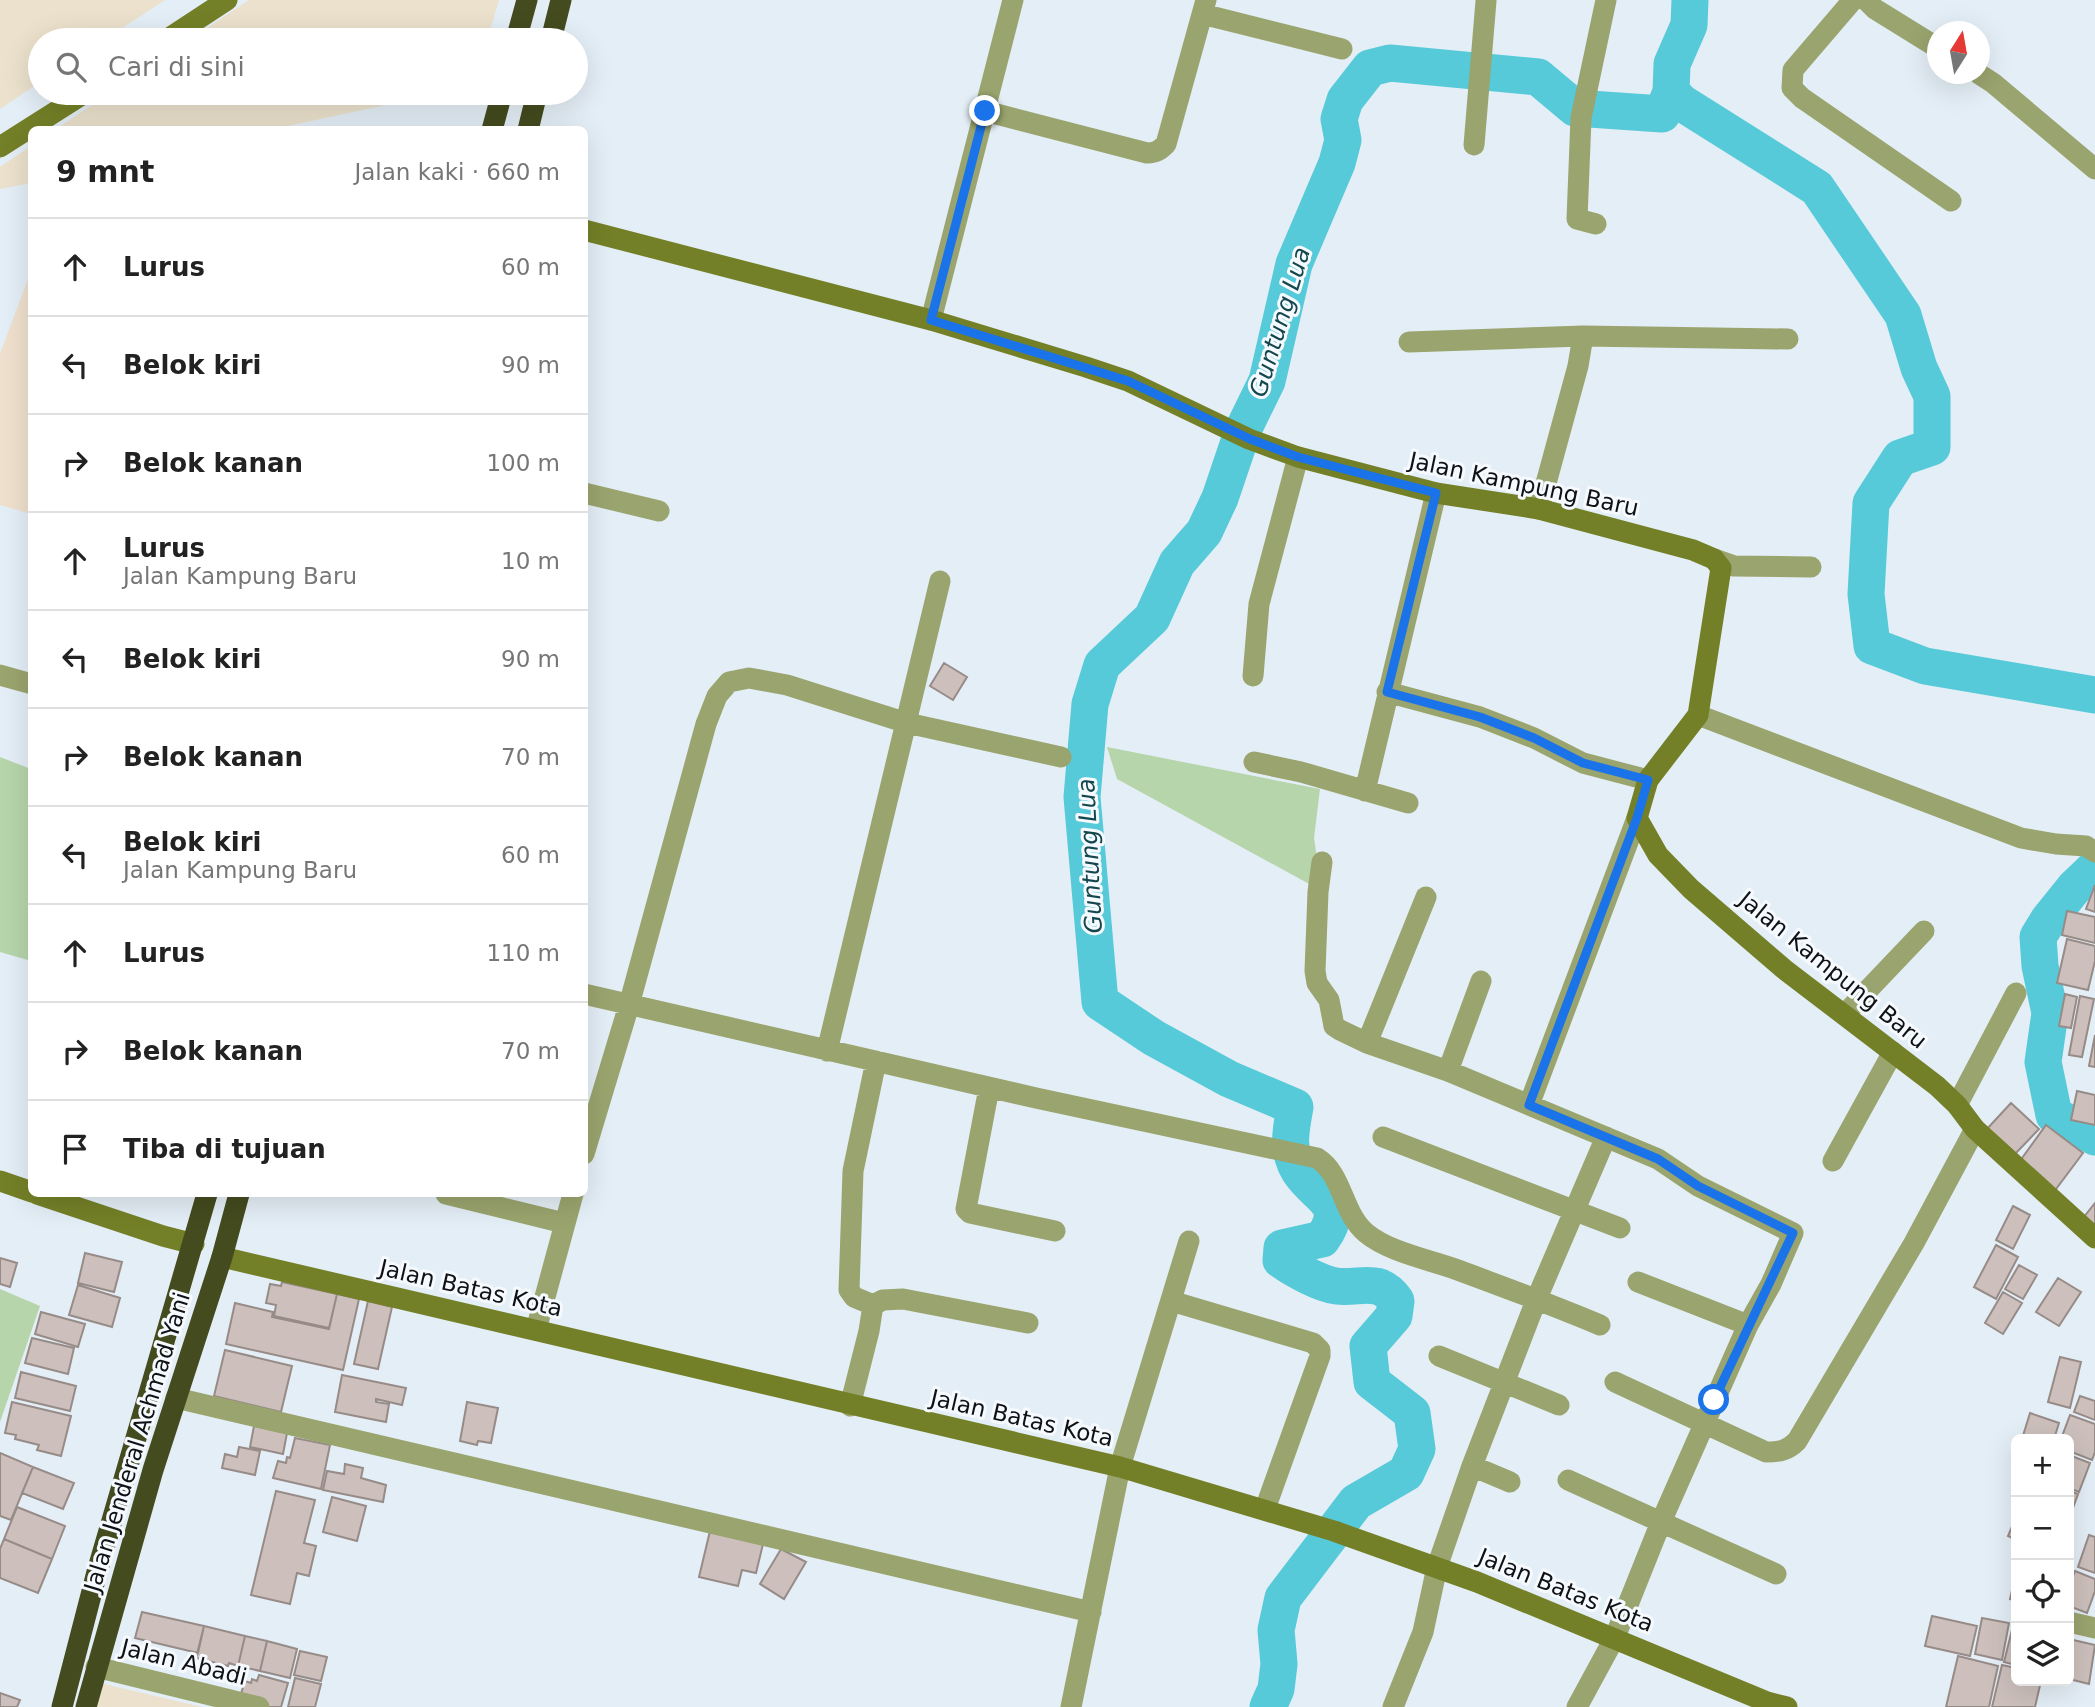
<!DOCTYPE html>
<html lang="id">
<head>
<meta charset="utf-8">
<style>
  :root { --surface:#fff; --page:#f6f6f6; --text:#222; --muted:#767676; --line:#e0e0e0 }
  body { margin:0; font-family:"DejaVu Sans",sans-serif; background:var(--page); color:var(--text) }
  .controls { position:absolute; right:21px; bottom:21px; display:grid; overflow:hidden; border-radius:10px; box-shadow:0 7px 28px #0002 }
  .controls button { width:63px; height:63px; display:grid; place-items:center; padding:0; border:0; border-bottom:2px solid var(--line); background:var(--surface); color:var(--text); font:35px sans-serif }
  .compass { position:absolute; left:1927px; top:21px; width:63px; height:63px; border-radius:50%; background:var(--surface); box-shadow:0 7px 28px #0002; rotate:11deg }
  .stop { position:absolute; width:21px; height:21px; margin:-16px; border:5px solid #1a73e8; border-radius:50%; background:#fff }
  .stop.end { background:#1a73e8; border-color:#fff; box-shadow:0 2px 7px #0008 }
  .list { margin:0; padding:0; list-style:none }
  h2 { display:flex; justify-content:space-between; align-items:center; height:91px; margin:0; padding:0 28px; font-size:30px }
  h2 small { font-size:23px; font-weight:400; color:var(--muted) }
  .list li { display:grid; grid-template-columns:46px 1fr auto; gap:21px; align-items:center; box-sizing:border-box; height:98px; padding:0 28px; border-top:2px solid var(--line) }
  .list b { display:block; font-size:26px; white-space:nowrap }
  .list p { margin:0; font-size:23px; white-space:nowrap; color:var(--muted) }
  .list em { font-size:23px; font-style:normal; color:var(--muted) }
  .icon { flex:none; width:38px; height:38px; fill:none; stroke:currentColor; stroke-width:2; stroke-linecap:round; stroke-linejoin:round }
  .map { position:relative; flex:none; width:2095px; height:1707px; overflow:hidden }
  .search { position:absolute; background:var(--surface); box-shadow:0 7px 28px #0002; left:28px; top:28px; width:560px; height:77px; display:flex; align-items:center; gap:18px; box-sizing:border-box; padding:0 24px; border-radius:38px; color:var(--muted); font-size:26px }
  .panel { position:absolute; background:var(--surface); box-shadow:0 7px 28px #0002; left:28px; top:126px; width:560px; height:1071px; border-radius:10px }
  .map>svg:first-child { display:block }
  .commercial { fill:#ebe1cc }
  .education { fill:#eee0cd }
  .green { fill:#b6d5ab }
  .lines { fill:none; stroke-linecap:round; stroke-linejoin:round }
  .river { stroke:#56cad8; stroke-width:37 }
  .building { fill:#cdc0bc; stroke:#978b87; stroke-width:2 }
  .street { stroke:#9aa46e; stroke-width:21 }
  .secondary { stroke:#748027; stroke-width:21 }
  .highway { stroke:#444b1e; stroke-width:21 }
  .route { stroke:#1a73e8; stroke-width:9 }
  .labels { text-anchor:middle; stroke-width:6; stroke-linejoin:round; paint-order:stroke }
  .street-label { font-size:23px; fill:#0f1215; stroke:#f6fafe }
  .water-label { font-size:24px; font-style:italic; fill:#13474d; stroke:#f6fafe }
</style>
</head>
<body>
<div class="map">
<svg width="2095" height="1707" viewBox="0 0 2095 1707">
  <rect width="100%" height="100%" fill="#e4eef6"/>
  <path class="commercial" d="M0 0H165L104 40H40V82L0 109Z
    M249 0H499L487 40H189Z
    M110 93H441L274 129H56Z
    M31 146V183L0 189V167Z
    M100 1683 202 1707H94Z"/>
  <path class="education" d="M28 279 32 280 31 514 0 505V354Z"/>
  <path class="green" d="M1107 747 1320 789 1314 838 1322 891 1117 779Z
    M0 757 31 769V961L0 952Z
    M0 1289 40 1306 0 1422Z"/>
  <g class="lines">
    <path class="river" d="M1690 0 1689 25 1672 64 1671 92 1682 103 1817 188 1903 315 1919 368 1932 396V447L1900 458 1871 503 1866 594 1872 646 1925 666 2095 695
      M2095 868 2074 888 2049 919 2038 937 2040 966 2050 1013 2043 1062 2054 1115 2095 1137
      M1268 1707 1276 1689 1279 1664 1276 1630 1283 1598 1356 1502 1406 1473 1417 1449 1412 1413 1372 1382 1368 1346 1394 1316 1396 1301C1379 1276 1361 1289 1336 1286 1321 1284 1293 1269 1281 1260L1282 1248 1322 1239C1349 1202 1316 1198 1299 1171 1286 1150 1291 1129 1295 1107L1229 1079 1154 1038 1100 1002 1082 797 1090 704 1102 665 1152 618 1177 563 1204 532 1220 498 1243 430 1267 381 1294 264 1337 163 1343 140 1339 119 1345 100 1370 68 1390 63 1538 77 1575 108 1662 114 1671 92"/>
  </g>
  <path class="building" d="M944 663 967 677 953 700 930 686Z
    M2095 885V912L2086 909Z
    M2067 911 2095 917V943L2062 935Z
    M2067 939 2095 946V961L2088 990 2057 983Z
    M2065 994 2077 997 2071 1028 2059 1026Z
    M2080 996 2094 999 2082 1057 2069 1055Z
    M2095 1035V1067L2089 1066Z
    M2077 1091 2095 1095V1125L2071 1120Z
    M2011 1103 2039 1129 2013 1156 1986 1130Z
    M2046 1125 2083 1153 2053 1193 2017 1165Z
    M2095 1203V1228L2083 1218Z
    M2013 1206 2030 1215 2013 1249 1996 1240Z
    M1996 1245 2018 1257 1996 1299 1974 1287Z
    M85 1253 122 1262 114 1292 78 1283Z
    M0 1258 17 1263 10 1287 0 1284Z
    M2019 1265 2037 1275 2023 1299 2005 1289Z
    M2058 1278 2081 1292 2059 1326 2036 1312Z
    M282 1282 337 1294 329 1328 274 1316 276 1305 266 1303 270 1284 281 1286Z
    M78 1285 120 1298 112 1327 69 1315Z
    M2003 1292 2022 1303 2003 1334 1985 1323Z
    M337 1294 359 1299 343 1370 226 1344 235 1303 273 1312 272 1317 329 1329Z
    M368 1301 392 1307 378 1369 354 1364Z
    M41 1312 85 1324 78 1347 35 1334Z
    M32 1338 74 1348 68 1374 25 1363Z
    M225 1350 292 1366 281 1412 214 1396Z
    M2060 1357 2081 1362 2070 1408 2048 1402Z
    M21 1372 76 1386 70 1411 15 1398Z
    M342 1375 406 1388 402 1405 376 1399V1402L389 1404 386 1422 335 1412Z
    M2080 1396 2095 1401V1420L2074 1412Z
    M12 1402 71 1416 61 1456 37 1450 39 1445 15 1439 16 1435 5 1433Z
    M467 1402 498 1408 491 1443 478 1441 477 1445 460 1441Z
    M2030 1413 2059 1423 2054 1439H2022Z
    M2070 1415 2095 1424V1452L2092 1460 2069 1451V1439H2061Z
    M254 1426 287 1433 283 1454 250 1447Z
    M295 1438 330 1445 321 1489 273 1478 278 1461 286 1463 287 1457 290 1458Z
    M239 1447 260 1451 255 1475 222 1468 225 1454 237 1457Z
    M0 1453 33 1467 11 1520 0 1516Z
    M2069 1455 2090 1463 2079 1492 2069 1488Z
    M345 1464 363 1468 361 1478 386 1485 383 1502 323 1490 327 1471 344 1474Z
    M33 1467 74 1483 63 1509 22 1493Z
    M276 1491 315 1500 304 1543 316 1546 309 1576 297 1573 290 1604 251 1595Z
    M2069 1491 2078 1494 2069 1519Z
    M332 1497 366 1506 357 1541 323 1532Z
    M17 1507 65 1526 52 1559 4 1539Z
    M2016 1517V1540L2008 1536Z
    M710 1531 763 1544 756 1573 742 1570 738 1586 699 1577Z
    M2089 1535 2095 1537V1573L2078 1567Z
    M4 1539 52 1559 38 1593 0 1578V1549Z
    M781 1549 806 1562 784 1599 760 1584Z
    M2075 1571 2095 1579V1591L2087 1613 2069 1606V1587Z
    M2016 1573V1601L2010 1599Z
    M142 1612 204 1626 198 1653 135 1638Z
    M1932 1616 1977 1626 1970 1656 1925 1646Z
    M1982 1618 2009 1623 2002 1660 1975 1654Z
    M204 1626 245 1636 238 1666 229 1663 228 1666 196 1658Z
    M2012 1630 2016 1631V1665L2004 1662Z
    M245 1636 267 1641 260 1671 238 1666Z
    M2069 1639 2095 1645 2089 1684 2069 1679Z
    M267 1641 297 1649 290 1678 260 1671Z
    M300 1651 327 1657 321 1681 294 1675Z
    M1958 1656 1998 1666 1989 1707H1946Z
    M2002 1665 2016 1668V1681H2041L2035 1707H1992Z
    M259 1675 288 1683 281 1707H264L239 1700 245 1681 251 1683 252 1679 257 1681Z
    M295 1678 321 1684 315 1707H288Z
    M0 1693 20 1700 17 1707H0Z"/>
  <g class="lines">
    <path class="street" d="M1853 0 1793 70 1792 88 1802 98 1951 201
      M1866 0 1875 9 1938 48
      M1202 14 1342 49
      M1979 74 1993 83 2095 169
      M985 111 1147 153C1156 153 1160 150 1166 144L1206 0
      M1474 145 1486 1
      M1596 224 1577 219 1581 118 1606 0
      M931 320 1013 0
      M1409 342 1583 336 1788 339
      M584 493 659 511
      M1539 509 1578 366 1583 336
      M1714 559 1734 566 1811 567
      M0 675 32 684
      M1253 676 1259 604 1298 457
      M1387 692 1480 717 1534 738 1583 763 1648 780
      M1698 715 2021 838 2056 844 2086 846 2095 852
      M1254 762 1301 772 1408 803
      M1365 791 1436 493
      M1322 862 1318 892 1315 971 1317 983 1329 1000 1334 1026 1340 1030 1367 1043 1448 1071 1658 1159 1698 1186 1793 1233 1771 1284 1748 1325 1638 1282
      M584 994 1036 1098 1317 1158C1343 1174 1342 1213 1366 1233 1389 1252 1427 1259 1455 1269 1504 1287 1552 1305 1600 1325
      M1845 1014 1924 931
      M1367 1043 1426 897
      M827 1051 940 581
      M1448 1071 1481 981
      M989 1088 966 1209 970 1213 1055 1231
      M1529 1105 1637 818
      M1957 1105 2016 993
      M1383 1137 1620 1228
      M584 1154 629 1005 706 724 717 696 729 682 749 678 787 685 907 723 1061 757
      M1833 1161 1893 1052
      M446 1194 564 1223
      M1171 1301 1313 1343 1320 1350V1356L1265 1509
      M873 1305 883 1300 903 1299 1028 1323
      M536 1330 573 1194
      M1439 1356 1559 1405
      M1615 1382 1766 1452C1779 1452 1787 1451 1797 1441L1914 1243 1975 1129
      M176 1398 1091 1612
      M850 1406 869 1331 873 1305 854 1297 849 1290 853 1171 876 1061
      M1472 1466 1510 1482
      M1568 1480 1776 1574
      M2069 1622 2095 1628
      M96 1667 259 1707
      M1071 1707 1120 1467 1189 1241
      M1393 1707 1423 1632 1437 1567 1472 1466 1537 1298 1606 1137
      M1577 1707 1615 1637 1661 1522 1748 1325"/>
    <path class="secondary" d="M166 40 227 0
      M0 147 85 93
      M584 230 931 320 1086 367 1128 381 1249 439 1298 457 1436 493 1539 509 1693 550 1714 559 1721 568 1698 715 1648 780 1637 818 1658 855 1691 889 1784 969 1937 1086 1957 1105 1975 1129 2095 1238
      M0 1181 32 1192
      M37 1194 163 1236 194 1244
      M222 1257 1120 1467 1334 1531 1477 1582 1767 1702 1787 1707"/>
    <path class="highway" d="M516 40 527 0
      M551 40 561 0
      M492 130 502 93
      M528 130 537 93
      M62 1707 97 1572 207 1194
      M86 1707 153 1470 222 1257 239 1194"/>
  </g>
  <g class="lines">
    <path class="route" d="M985 111 931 320 1128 381 1250 439 1298 457 1436 493 1387 692 1480 717 1534 738 1583 763 1648 780 1637 818 1529 1105 1658 1159 1698 1186 1793 1233 1714 1400"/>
  </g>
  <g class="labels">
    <g class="street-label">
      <text transform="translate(1524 484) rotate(12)" y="8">Jalan Kampung Baru</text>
      <text transform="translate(1833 970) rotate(39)" y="8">Jalan Kampung Baru</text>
      <text transform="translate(471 1288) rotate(13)" y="8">Jalan Batas Kota</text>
      <text transform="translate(1022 1418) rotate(13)" y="8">Jalan Batas Kota</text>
      <text transform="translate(137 1442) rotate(-73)" y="8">Jalan Jenderal Achmad Yani</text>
      <text transform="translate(1566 1590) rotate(22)" y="8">Jalan Batas Kota</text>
      <text transform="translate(184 1662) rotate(14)" y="8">Jalan Abadi</text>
    </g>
    <g class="water-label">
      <text transform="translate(1280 322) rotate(-73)" y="8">Guntung Lua</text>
      <text transform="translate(1090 856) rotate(-93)" y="8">Guntung Lua</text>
    </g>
  </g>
</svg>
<div class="controls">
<button>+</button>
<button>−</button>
<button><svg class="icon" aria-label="locate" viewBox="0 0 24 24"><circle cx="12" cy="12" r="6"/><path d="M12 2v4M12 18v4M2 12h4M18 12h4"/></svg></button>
<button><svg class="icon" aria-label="layers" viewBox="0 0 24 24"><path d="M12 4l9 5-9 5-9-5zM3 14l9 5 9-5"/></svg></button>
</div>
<svg class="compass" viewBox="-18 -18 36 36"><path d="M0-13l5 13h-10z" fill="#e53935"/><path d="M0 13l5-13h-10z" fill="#767676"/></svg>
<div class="stop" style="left:1714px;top:1400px"></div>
<div class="stop end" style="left:985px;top:111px"></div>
<div class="search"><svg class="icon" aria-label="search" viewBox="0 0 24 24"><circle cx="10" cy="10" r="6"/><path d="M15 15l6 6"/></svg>Cari di sini</div>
<section class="panel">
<h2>9 mnt<small>Jalan kaki · 660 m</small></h2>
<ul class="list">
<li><svg class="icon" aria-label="ahead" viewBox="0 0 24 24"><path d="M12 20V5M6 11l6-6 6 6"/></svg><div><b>Lurus</b></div><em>60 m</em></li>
<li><svg class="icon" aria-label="left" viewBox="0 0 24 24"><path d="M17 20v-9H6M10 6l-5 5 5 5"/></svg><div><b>Belok kiri</b></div><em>90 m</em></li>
<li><svg class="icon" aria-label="right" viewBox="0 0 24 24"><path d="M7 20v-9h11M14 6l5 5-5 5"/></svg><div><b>Belok kanan</b></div><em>100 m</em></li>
<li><svg class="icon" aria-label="ahead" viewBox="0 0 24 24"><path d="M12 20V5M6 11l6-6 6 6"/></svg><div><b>Lurus</b><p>Jalan Kampung Baru</p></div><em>10 m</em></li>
<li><svg class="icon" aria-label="left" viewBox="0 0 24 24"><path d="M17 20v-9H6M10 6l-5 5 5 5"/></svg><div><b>Belok kiri</b></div><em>90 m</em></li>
<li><svg class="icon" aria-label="right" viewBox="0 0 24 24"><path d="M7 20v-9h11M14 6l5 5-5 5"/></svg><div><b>Belok kanan</b></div><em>70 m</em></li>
<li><svg class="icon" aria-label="left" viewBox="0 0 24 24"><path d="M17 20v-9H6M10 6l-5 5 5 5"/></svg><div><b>Belok kiri</b><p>Jalan Kampung Baru</p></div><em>60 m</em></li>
<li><svg class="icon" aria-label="ahead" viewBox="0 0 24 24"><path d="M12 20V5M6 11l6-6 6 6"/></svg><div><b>Lurus</b></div><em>110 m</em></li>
<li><svg class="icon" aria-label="right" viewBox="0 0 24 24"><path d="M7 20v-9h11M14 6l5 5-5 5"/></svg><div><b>Belok kanan</b></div><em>70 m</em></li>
<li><svg class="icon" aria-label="arrive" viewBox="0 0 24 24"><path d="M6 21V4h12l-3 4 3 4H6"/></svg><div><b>Tiba di tujuan</b></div></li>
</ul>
</section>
</div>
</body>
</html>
